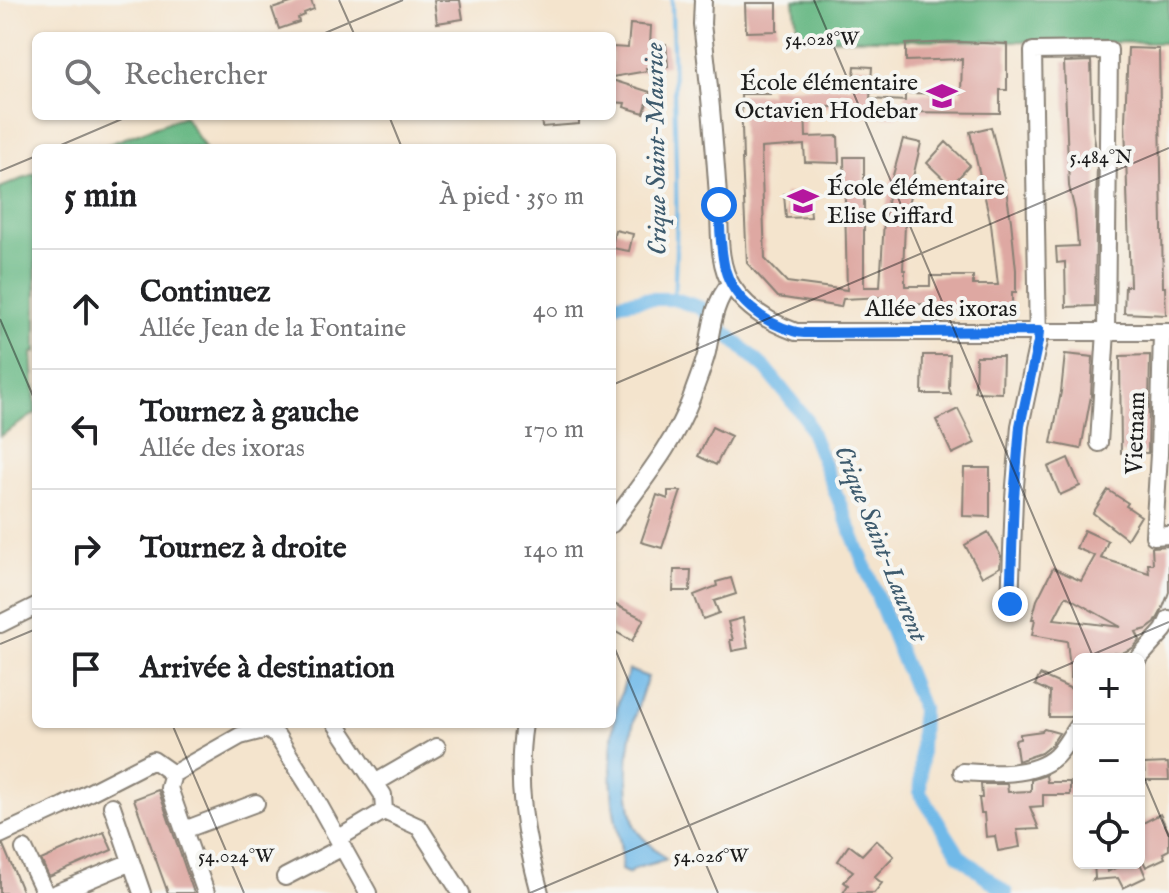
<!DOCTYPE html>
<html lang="fr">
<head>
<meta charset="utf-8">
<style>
  :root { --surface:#fff; --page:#f2f2f2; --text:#202124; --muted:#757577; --line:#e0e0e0 }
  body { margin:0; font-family:"IM FELL English",serif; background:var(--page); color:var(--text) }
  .controls { position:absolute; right:24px; bottom:24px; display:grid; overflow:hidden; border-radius:12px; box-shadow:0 2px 6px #0004 }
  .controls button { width:72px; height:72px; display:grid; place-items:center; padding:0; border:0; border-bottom:2px solid var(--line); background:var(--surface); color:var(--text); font:40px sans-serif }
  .stop { position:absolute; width:24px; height:24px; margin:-18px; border:6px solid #1a73e8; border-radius:50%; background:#fff }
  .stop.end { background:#1a73e8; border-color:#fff; box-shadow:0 2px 8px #0008 }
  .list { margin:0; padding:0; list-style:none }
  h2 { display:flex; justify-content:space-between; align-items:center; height:104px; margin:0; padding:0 32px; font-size:34px }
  h2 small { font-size:26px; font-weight:400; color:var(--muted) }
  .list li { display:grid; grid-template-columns:52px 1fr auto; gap:24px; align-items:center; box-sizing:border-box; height:120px; padding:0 32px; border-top:2px solid var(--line) }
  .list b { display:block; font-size:30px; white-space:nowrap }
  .list p { margin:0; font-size:26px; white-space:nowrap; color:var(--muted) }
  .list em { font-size:26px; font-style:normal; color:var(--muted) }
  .icon { flex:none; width:44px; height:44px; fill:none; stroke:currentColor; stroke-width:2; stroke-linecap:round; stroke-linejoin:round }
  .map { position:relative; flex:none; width:1169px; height:893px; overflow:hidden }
  .search { position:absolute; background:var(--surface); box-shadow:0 2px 6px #0004; left:32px; top:32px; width:584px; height:88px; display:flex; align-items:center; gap:20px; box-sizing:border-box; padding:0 28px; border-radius:12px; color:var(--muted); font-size:30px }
  .panel { position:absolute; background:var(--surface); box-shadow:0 2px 6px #0004; left:32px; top:144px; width:584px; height:584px; border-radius:12px }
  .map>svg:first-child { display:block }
  .forest { fill:#68b884; stroke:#426a50; stroke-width:2 }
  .water { fill:#70b9e8; stroke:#466a82; stroke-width:2 }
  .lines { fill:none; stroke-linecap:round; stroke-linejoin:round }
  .stream { stroke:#70b9e8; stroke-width:4 }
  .canal { stroke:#70b9e8; stroke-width:14 }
  .building { fill:#dea8a2; fill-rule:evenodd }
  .minor-casing { stroke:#888074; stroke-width:20 }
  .minor { stroke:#fff; stroke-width:16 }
  .route { stroke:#1a73e8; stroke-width:10 }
  .ticks { fill:none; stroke:#1c1c1c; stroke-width:2; stroke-opacity:0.45 }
  .labels { text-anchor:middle; stroke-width:8; stroke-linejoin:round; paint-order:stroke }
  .poi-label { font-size:24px; fill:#1c1c1c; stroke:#f6f6f2; text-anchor:end }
  .street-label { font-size:24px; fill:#1c1c1c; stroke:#f6f6f2 }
  .water-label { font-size:26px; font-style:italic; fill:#3e5b6e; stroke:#f6f6f2 }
  .ticks-label { font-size:20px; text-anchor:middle; fill:#1c1c1c; stroke:#f6f6f2; stroke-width:8; stroke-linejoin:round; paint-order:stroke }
</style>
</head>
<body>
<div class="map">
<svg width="1169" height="893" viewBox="0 0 1169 893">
  <rect width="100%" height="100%" fill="#f6f6f2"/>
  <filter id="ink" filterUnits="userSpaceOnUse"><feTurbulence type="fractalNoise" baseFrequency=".0125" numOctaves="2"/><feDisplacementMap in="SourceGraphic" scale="16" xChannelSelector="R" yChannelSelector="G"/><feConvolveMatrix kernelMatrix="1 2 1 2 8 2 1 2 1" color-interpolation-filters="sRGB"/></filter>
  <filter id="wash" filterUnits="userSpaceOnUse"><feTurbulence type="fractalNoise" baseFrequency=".006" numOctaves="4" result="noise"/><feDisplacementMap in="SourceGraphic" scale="32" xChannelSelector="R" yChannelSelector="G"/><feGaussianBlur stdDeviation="1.8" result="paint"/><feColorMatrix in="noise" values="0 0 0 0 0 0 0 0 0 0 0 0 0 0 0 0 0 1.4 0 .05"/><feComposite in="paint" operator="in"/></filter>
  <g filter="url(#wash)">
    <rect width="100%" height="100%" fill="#f4e4cd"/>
    <path class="forest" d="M794 0H1169V43L798 38Z
      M184 116 205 148H97L101 147Z
      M36 173V352L32 353 36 413 0 436V188Z"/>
    <path class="water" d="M629 670 648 677C631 719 623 766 631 811 633 816 633 824 636 829 640 837 659 852 666 859 655 865 637 864 629 874L621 870C624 850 615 824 613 803 610 772 610 741 616 711 619 697 625 683 629 670Z"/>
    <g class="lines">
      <path class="stream" d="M672 0C673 100 680 199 674 299"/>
      <path class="canal" d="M612 304 645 299H674L701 308 711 320 766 369 806 419 922 708 920 793 960 856 1006 893"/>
    </g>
    <g id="blocks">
      <path class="building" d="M300 0H311L314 9 304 13 305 15 298 18 299 22 279 29 272 9Z
        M434 0H460L463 19 437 23Z
        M745 3H777V31L746 32Z
        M630 24 651 26 650 46 666 44 668 66 646 68 647 71 612 77V47L628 48Z
        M959 42 1007 44V90H1000V113L898 112V117L854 115V107H805L806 137 838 136 839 163 805 162 804 145 761 148 765 259 787 282 847 290 844 157H864V287H880L884 220 890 186 903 139 921 143 913 177 905 225 903 270H905V286H930V276H973V285H998L991 224 970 132 991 127 1005 183 1011 221 1016 270V292H1012V305H964V310H931L932 304 883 305V297L843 299 841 307 778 297 747 263 742 159H743L741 94H770V88L853 87 855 66 872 67 870 99 905 101V93L961 94 962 59 906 61V44Z
        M1128 48 1159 49 1163 287H1165L1166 315 1124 313 1125 286H1130L1125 121Z
        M1091 61 1093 129 1097 158 1095 306 1066 307 1065 262 1057 263 1056 247 1078 246 1075 211 1069 186 1064 62Z
        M612 80 650 92 644 113 624 107 625 103 612 102Z
        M541 116H579V124L542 127Z
        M946 142 970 165 951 186 927 163Z
        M809 193 811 217 786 218 784 194Z
        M615 230 633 234 629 251 612 248Z
        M1065 354 1093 357 1091 396 1081 449 1051 443 1061 392Z
        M923 355H950L949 388 951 394H922Z
        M1150 355 1148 453H1121L1120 356Z
        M976 356H1003L1002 393 975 392Z
        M958 409 975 443 952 454 936 420Z
        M712 427 731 436 716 465 698 456Z
        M1068 458 1080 486 1060 495 1048 467Z
        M964 468H990V517L963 516Z
        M1108 490 1128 503 1126 506 1141 516 1127 539 1093 513Z
        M668 491H681L662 548 641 542 657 495 668 499Z
        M1084 530 1108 541 1101 558 1149 573 1148 564H1153L1152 547 1169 546V592L1162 610 1155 623 1147 629 1136 632 1140 640 1133 648 1120 654 1109 653 1111 659H1079V686L1072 687 1067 641 1032 635 1035 619H1032L1037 600 1053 568 1081 581 1095 556 1076 548ZM1066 596 1121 627 1054 619Z
        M988 532 1001 556 1000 567 982 577 965 545Z
        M674 570H691L690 591H673Z
        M731 578 736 594 714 601 719 613 703 619 694 595 717 586 716 582Z
        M612 603 644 619 632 641 612 630Z
        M743 618 748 648 732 651 730 640H733L728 622Z
        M1040 675 1074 690V697H1078V713L1070 717H1049L1050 692 1035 685Z
        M1044 729 1059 733 1051 745 1041 753 1018 761 1015 740 1020 739V734L1042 731Z
        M1168 763 1169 780H1145L1144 764Z
        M1046 775 1047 782H1070V795H1043V806L1030 807 1039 829 1017 830 1020 847 998 851 995 836 986 837 984 813H981L979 798H982L981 784H1007L1008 792 1031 791V780Z
        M158 790 159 792 194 893H168L134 799Z
        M1160 814 1169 833V850L1163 853 1165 858 1146 867 1139 853V825Z
        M104 832 112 850 49 877 41 860Z
        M876 840 894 856 874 877 882 883 874 893H843L848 885 844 882 853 871 838 861 849 845 862 855Z
        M3 845 23 893H0V846Z
        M1094 863H1106L1107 872 1126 863H1140L1146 877 1123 888 1118 878 1093 880 1095 878Z"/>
    </g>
  </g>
  <g filter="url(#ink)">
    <use href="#blocks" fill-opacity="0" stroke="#888074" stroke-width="2"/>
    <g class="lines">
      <g class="minor-casing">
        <path id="minor" d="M703 0 702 24C709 81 714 138 718 196 721 225 716 261 732 286 747 310 771 323 796 332H1169
          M1162 332 1159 454 1154 536 1169 535
          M612 524C640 484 673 446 691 399 696 384 703 368 707 352 712 328 713 303 730 284
          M1010 604 1014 498 1020 426 1038 342 1033 51 1109 50 1106 331 1099 443
          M0 624 36 606
          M1138 659 1164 630 1169 619
          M336 724 383 795 384 811 339 838
          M524 724C515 781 525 838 540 893
          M962 772C990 774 1034 777 1056 756 1065 747 1071 734 1079 724
          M375 783 437 747
          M112 806 142 893
          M384 811 419 827 461 893
          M184 830 256 803
          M0 835 61 807 153 760 173 774
          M24 849 45 893
          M285 877 343 847
          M57 893 131 862
          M206 893 169 788 173 774 240 736 267 729 277 736 308 785 368 893"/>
      </g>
      <use href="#minor" class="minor"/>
    </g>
  </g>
  <g class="lines" filter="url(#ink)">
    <path class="route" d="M719 205C720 226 720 248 725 269 733 299 764 323 793 331 801 334 810 333 818 333L1039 331 1038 342 1020 426 1014 498 1010 604"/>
  </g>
  <path class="ticks" d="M339 0 355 36M814 0 1094 659M318 36 403 0M389 116 402 148M54 148 129 116M0 171 36 156M0 319 36 403M612 385 1169 148M612 642 718 893M0 644 36 629M1082 659 1169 622M172 724 244 893M1139 766 1169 837M530 893 1079 660"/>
  <defs>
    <g id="school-bare" transform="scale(2.4)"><path d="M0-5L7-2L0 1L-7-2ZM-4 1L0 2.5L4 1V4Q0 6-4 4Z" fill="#b5179e" stroke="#f6f6f2" stroke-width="2.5" paint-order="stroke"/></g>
  </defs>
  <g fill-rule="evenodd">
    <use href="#school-bare" x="942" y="96"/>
    <use href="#school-bare" x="803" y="201"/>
  </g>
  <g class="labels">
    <g class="poi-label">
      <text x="918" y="90">École élémentaire<tspan x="918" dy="28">Octavien Hodebar</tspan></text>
      <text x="827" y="195" text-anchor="start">École élémentaire<tspan x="827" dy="28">Elise Giffard</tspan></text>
    </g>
    <g class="street-label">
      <text x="941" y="316">Allée des ixoras</text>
      <text transform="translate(1135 433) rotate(-88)" y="8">Vietnam</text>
    </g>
    <g class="water-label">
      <text transform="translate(655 149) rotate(-91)" y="9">Crique Saint-Maurice</text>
      <text transform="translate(882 543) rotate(68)" y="9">Crique Saint-Laurent</text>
    </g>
  </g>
  <g class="ticks-label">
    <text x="822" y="45">54.028°W</text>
    <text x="1101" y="163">5.484°N</text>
    <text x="236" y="862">54.024°W</text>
    <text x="711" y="862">54.026°W</text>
  </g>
</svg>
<div class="controls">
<button>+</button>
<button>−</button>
<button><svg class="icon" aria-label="locate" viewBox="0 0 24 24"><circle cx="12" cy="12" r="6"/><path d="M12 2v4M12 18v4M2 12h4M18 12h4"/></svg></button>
</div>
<div class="stop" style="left:719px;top:205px"></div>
<div class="stop end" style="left:1010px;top:604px"></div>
<div class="search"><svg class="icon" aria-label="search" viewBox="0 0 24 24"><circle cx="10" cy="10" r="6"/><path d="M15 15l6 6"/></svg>Rechercher</div>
<section class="panel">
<h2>5 min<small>À pied · 350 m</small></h2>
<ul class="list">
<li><svg class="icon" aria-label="ahead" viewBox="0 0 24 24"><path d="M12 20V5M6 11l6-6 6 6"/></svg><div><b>Continuez</b><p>Allée Jean de la Fontaine</p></div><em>40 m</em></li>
<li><svg class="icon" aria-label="left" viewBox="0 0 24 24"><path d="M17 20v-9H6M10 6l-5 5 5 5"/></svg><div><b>Tournez à gauche</b><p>Allée des ixoras</p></div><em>170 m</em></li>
<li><svg class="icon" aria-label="right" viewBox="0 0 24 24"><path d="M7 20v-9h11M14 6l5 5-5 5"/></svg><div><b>Tournez à droite</b></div><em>140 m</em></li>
<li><svg class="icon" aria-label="arrive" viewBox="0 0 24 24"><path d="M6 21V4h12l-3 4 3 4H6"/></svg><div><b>Arrivée à destination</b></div></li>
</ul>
</section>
</div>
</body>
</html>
